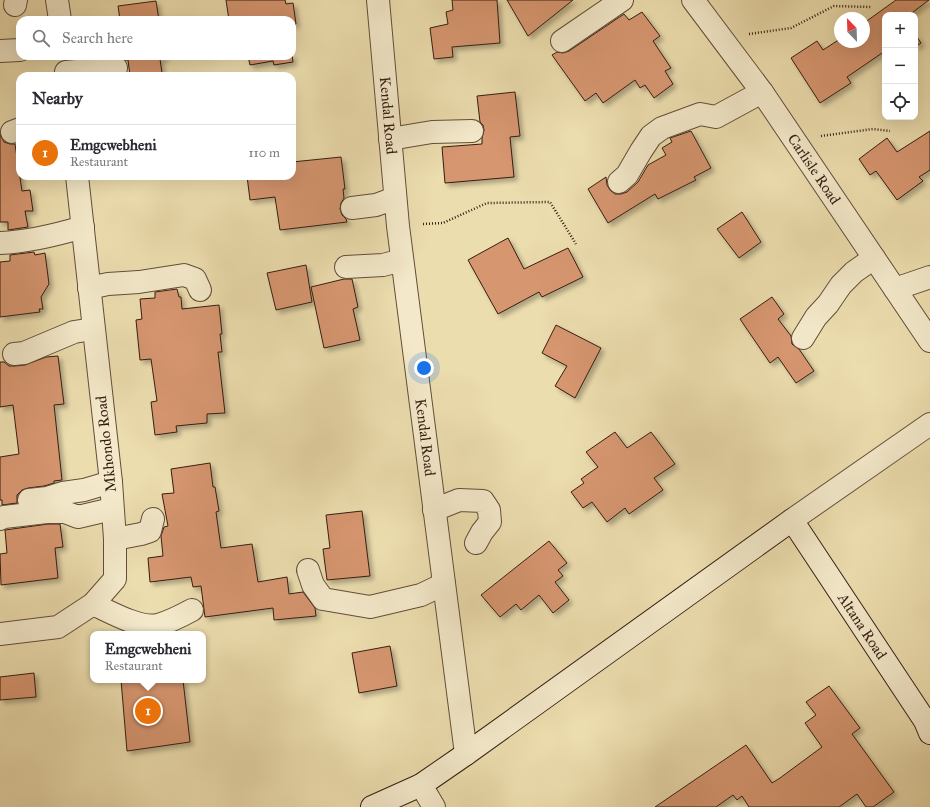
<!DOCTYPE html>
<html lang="en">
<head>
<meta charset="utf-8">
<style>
  :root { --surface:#fff; --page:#f2f2f3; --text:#2b2b33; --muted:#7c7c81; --line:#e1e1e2; --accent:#8f2418 }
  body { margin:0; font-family:"IM FELL Great Primer",serif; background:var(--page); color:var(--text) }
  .controls { position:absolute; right:12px; top:12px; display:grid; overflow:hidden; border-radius:8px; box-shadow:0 4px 16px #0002 }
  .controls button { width:36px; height:36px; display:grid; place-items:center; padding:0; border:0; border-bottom:1px solid var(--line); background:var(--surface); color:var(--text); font:20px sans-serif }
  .compass { position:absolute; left:834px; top:12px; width:36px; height:36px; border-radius:50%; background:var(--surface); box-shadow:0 4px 16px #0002; rotate:337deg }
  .you { position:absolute; left:424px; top:368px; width:14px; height:14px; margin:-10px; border:3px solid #fff; border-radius:50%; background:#1a73e8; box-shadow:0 0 0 6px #1a73e833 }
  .badge { display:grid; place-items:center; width:26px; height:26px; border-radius:50%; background:var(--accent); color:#fff; font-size:13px; font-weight:700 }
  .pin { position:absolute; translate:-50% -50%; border:2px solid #fff; box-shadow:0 1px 4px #0006 }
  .popup { position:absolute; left:90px; top:631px; width:116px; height:52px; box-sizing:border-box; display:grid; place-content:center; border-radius:8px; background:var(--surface); filter:drop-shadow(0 1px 3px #0005); font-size:13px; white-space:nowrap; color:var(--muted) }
  .popup b { font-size:15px; color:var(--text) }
  .popup::after { content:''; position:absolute; left:50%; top:100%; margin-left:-8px; border:8px solid transparent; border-top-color:var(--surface) }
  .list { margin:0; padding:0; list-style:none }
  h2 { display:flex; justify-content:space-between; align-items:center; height:52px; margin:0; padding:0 16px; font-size:17px }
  h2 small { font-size:13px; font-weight:400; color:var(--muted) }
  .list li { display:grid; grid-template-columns:26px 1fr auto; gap:12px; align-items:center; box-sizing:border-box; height:56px; padding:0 16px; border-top:1px solid var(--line) }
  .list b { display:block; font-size:15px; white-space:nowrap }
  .list p { margin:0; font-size:13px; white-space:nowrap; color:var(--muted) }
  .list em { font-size:13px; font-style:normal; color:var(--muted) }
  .icon { flex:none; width:22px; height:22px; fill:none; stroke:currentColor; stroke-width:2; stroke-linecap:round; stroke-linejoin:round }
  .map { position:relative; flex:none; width:930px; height:807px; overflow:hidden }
  .search { position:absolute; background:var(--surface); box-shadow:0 4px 16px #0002; left:16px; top:16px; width:280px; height:44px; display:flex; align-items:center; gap:10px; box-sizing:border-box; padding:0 14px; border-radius:12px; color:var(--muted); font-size:15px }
  .panel { position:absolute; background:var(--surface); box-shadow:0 4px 16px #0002; left:16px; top:72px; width:280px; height:108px; border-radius:12px }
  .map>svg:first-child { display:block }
  .building { fill:#d69670; stroke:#351d12; filter:url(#shadow) }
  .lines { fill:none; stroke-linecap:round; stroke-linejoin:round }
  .street-casing { stroke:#634d39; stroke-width:24 }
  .secondary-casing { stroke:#351d12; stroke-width:24 }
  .path { stroke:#351d12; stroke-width:2.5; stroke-dasharray:1 2; stroke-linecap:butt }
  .street { stroke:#f3e9ca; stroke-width:22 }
  .secondary { stroke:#f3e9ca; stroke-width:22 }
  .labels { text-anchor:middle; stroke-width:3.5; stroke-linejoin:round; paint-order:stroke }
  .street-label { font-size:15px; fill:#351d12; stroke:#f3e9ca }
</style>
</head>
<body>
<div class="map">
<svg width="930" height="807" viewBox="0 0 930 807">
  <defs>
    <filter id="shadow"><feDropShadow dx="3.5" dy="3.5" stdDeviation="2" flood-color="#0004"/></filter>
  </defs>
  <rect width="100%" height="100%" fill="#ecddae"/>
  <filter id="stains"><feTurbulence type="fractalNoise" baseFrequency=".005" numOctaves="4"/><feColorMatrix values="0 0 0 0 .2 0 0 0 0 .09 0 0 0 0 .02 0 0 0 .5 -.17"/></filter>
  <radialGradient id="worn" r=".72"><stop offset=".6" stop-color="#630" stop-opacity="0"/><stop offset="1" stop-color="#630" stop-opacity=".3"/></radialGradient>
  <path class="building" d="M226 0H285L286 4 293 3 296 24 292 25V20H229Z
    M452 0H497L500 43 452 47 453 57 434 59 430 28 448 24 446 12 453 10Z
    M507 0H573L528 36Z
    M896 0H929L909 15H885V51L847 77 851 83 820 103 791 58 817 41 823 50 840 39V42H864V23Z
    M156 1 159 20H120L118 6Z
    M642 12 660 36 653 41 671 68 665 71 673 84 654 98 645 85 640 88 635 80 603 103 596 93 585 101 552 55 557 52 563 53 569 51 624 14 629 20Z
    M915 34 921 43 915 47Z
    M292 54 293 62 274 65 273 61 250 65 248 56H292Z
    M125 56H165V58L160 59 162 73 130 76 128 60H125Z
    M515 92 520 136 510 137 514 177 445 183 442 147 482 144V138L484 130 483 125 480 122 477 96Z
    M691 131 711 168 694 177 696 180 658 199 655 194 608 223 588 189 606 177 607 185 610 190 615 194H621L627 192 638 182 648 165 666 155 662 148 672 142 670 138Z
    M930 131V170L919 177 923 181 897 200 876 171 870 175 859 159 887 138 897 152Z
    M0 134 4 142 10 144H15L22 191 30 190 33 211H25L28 227 8 230V222H0Z
    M341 157 345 189H343L344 198 341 203 340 209 342 215 346 219 347 222 280 230 275 197 250 200 247 176H292V162Z
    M742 212 761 242 739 258 717 229Z
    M508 238 524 269 568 248 583 277 542 297 539 292 498 314 468 260Z
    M34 252 35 255 45 253 49 284 41 297 43 309H39L40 312 0 317V262L10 261V255Z
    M306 265 312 302 276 310 267 273Z
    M344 279H352L358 307 353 309 360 340 324 348 311 287Z
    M177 289 179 297H181L182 309 219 305 222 334H220L222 352H218L225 413 207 414V423L176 426 177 432 155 435 151 402 157 401 151 359 140 360 136 320 142 319 140 299 155 298V292Z
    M772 297 784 314 778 319 791 336 792 344 799 349 814 371 796 383 778 357 770 363 740 319Z
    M556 325 601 348 575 398 555 386 567 366 542 353Z
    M58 356 64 404 54 405 62 480 54 481V483L44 486 28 488 22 490 17 495V503L2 505V500H0V457L19 454 13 405 0 407V362H4L9 366H15L25 365 46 357Z
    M615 432 627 448 651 432 675 464 654 478 663 490 629 514 625 508 607 522 592 502 583 508 571 492 584 483 581 479 598 467 586 452Z
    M210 463 213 487H215L219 511 216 512 221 548 252 544 258 582 287 577 289 594 303 592 315 608 316 616 274 620 273 608 205 617 201 586 193 587 191 577 150 582 148 558 163 556 161 536 164 527 168 526 162 494 174 493 171 469Z
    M362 511 370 576 327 580 323 549 330 548 326 515Z
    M48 524H60L63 547 55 548 58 578 1 585 0 554 7 553 5 530Z
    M549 541 567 563 558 570 563 576 555 582 569 600 553 613 539 595 521 610 516 604 500 617 481 595Z
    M390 646 397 686 359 693 352 653Z
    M34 673 36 697 0 700V677Z
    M121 680H183L190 742 127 751Z
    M829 686 860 728 852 734 894 792 873 807H866L857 794 839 807H749L742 796 737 800 733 795 716 807H655L746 745 772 783 780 778 822 747 805 723 816 715 806 702Z"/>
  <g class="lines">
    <g class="street-casing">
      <g id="street">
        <path d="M57 0 60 20"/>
        <path id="s1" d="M378 0 398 226 466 754"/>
        <path id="s2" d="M693 0 762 92 930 341"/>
        <path d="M15 5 16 0"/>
        <path d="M562 41 622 0"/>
        <path d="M0 51 20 50"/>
        <path d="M66 72 87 70 96 67 108 69 116 68"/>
        <path d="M12 132 20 129"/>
        <path d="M390 139 432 132 472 131"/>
        <path d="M619 182 627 175 641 151 651 136 662 128 700 114 716 117 762 92"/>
        <path d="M352 208 376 205 395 198"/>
        <path d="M0 243C28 242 56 235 83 227"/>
        <path d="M346 267 383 265 402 260"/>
        <path d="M89 288 108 284 139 282 184 275 195 279 200 290"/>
        <path d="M895 289 930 277"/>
        <path d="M803 338 816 317 828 304 841 285 854 272 874 258"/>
        <path d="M14 354 24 353 74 332 93 329"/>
        <path d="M29 500 47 498 63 493 84 490 111 482"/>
        <path d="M434 510 459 500 483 501 489 510 490 522 482 532 476 543"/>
        <path d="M0 519 4 517 47 512H65L78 517 112 509"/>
        <path d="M792 520 930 424"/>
        <path d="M115 539 141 534 150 531 153 519"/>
        <path d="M308 570 313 585 323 599 370 607 421 595 444 584"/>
        <path d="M93 604C110 612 140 629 158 625 169 622 181 616 192 610"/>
        <path d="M0 634 58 627 93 604 115 579V539L111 482 77 176"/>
        <path d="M421 785 434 807"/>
      </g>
    </g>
    <g class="secondary-casing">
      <g id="secondary">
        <path id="s3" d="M372 807 421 785 466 754 792 520 925 721 930 733"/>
      </g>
    </g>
    <path class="path" d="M749 34 791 28 834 6 871 7
      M821 136 873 129 890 131
      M423 224 443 223 487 203 550 202 576 244"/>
    <use href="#street" class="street"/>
    <use href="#secondary" class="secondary"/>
  </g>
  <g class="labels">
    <g class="street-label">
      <text dy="5" stroke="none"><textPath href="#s1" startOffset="116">Kendal Road</textPath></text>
      <text dy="5" stroke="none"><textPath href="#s2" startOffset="208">Carlisle Road</textPath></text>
      <text dy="5" stroke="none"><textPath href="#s1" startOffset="440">Kendal Road</textPath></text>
      <text transform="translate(106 444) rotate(-96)" y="5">Mkhondo Road</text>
      <text dy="5" stroke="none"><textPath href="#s3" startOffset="637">Altana Road</textPath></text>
    </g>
  </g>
  <rect width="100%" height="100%" filter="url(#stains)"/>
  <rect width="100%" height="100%" fill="url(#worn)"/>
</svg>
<div class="controls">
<button>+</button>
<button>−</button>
<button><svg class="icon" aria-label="locate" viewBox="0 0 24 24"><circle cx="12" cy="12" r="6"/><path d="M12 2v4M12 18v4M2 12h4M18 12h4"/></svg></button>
</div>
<svg class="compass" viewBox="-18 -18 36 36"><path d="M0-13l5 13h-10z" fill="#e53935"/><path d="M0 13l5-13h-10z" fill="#7c7c81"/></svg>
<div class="you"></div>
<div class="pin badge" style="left:148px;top:711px;background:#e8710a">1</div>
<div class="popup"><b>Emgcwebheni</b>Restaurant</div>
<div class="search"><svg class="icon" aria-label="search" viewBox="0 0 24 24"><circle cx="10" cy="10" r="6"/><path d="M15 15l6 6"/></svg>Search here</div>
<section class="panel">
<h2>Nearby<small></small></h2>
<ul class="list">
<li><span class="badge" style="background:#e8710a">1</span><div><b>Emgcwebheni</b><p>Restaurant</p></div><em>110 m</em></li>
</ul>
</section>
</div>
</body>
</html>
